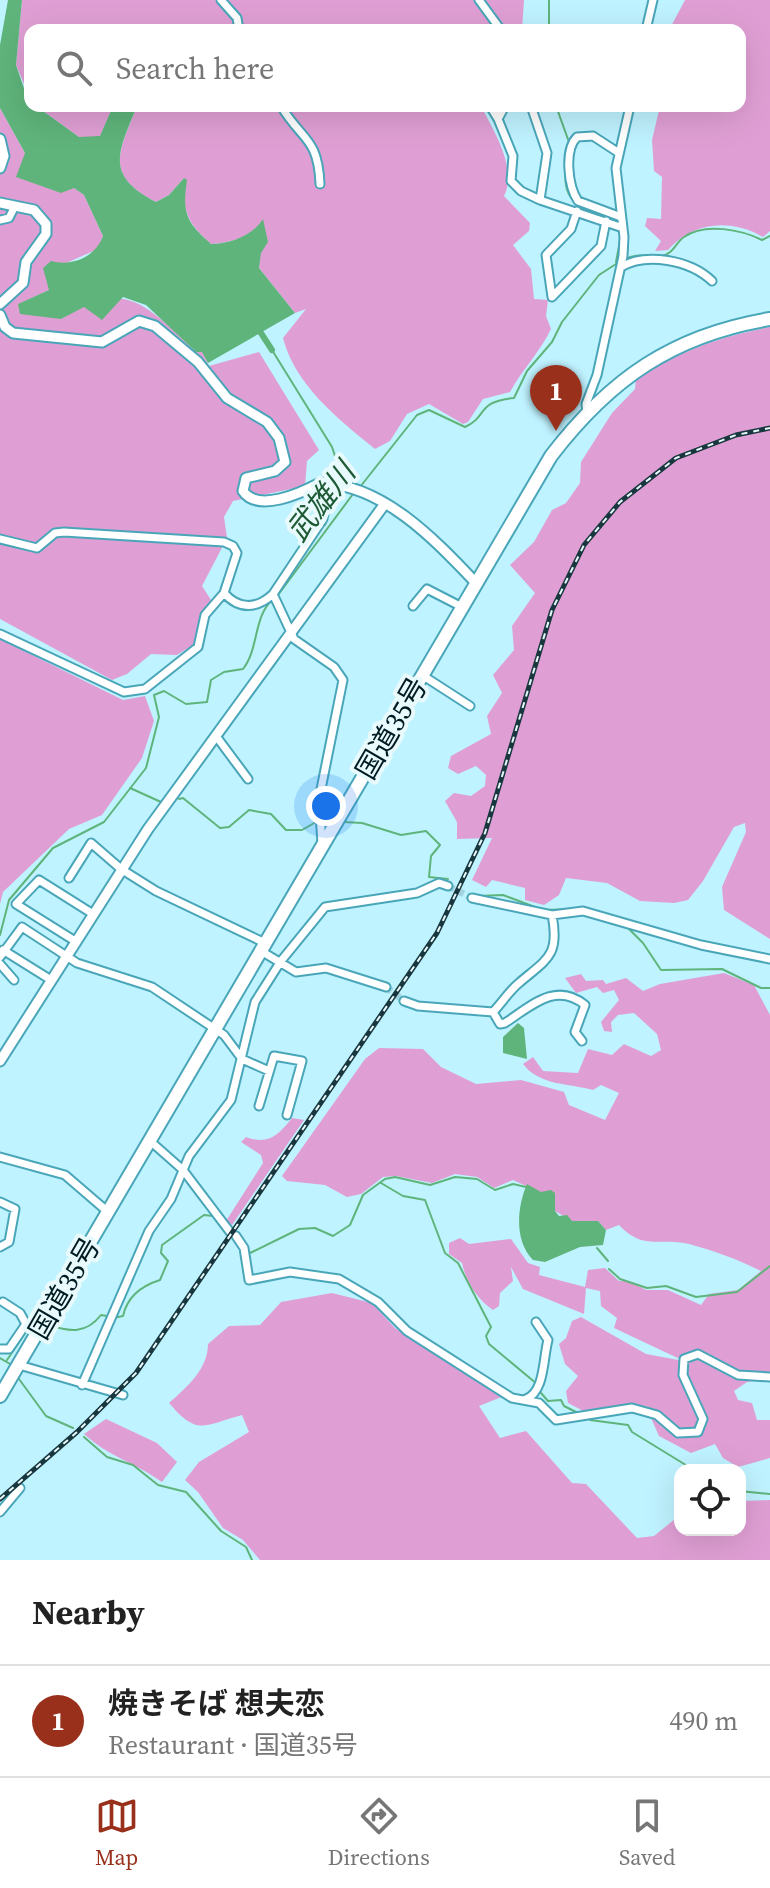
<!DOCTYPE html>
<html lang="en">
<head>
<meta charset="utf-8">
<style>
  :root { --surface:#fff; --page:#f6f6f6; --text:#222; --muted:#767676; --line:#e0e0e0; --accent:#99301c }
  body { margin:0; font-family:"Source Serif 4","Noto Sans JP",serif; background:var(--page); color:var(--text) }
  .controls { position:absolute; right:24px; bottom:24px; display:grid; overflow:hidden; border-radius:16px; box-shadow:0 8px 32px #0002 }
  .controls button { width:72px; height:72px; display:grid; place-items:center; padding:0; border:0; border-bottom:2px solid var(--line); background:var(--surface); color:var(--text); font:40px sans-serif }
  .you { position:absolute; left:326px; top:806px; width:28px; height:28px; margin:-20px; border:6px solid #fff; border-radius:50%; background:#1a73e8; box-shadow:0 0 0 12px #1a73e833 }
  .badge { display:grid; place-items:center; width:52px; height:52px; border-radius:50%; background:var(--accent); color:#fff; font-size:26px; font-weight:700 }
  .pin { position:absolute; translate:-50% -66px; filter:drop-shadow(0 2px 4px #0008) }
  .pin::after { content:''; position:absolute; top:42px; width:28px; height:24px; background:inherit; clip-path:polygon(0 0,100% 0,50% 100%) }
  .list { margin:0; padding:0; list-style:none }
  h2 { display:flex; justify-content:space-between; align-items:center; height:104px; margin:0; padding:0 32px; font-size:34px }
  h2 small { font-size:26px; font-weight:400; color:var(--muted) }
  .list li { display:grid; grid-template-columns:52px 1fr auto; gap:24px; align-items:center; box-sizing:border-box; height:112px; padding:0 32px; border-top:2px solid var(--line) }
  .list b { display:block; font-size:30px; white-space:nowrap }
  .list p { margin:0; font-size:26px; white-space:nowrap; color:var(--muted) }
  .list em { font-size:26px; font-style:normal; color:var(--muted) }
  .icon { flex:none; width:44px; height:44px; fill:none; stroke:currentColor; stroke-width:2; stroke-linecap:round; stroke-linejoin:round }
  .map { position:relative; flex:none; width:770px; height:1560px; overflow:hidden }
  .search { position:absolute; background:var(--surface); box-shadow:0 8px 32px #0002; left:24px; right:24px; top:24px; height:88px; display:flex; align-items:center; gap:20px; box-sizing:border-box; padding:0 28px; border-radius:16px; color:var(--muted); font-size:30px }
  .sheet { height:216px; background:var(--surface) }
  nav { display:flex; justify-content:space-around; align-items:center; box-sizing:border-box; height:112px; border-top:2px solid var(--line); background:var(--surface); font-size:22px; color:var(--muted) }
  nav a { display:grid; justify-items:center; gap:4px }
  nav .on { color:var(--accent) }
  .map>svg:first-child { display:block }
  .green { fill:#e09fd4 }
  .water { fill:#5fb47b }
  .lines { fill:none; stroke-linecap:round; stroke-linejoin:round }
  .stream { stroke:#5fb47b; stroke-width:2 }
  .canal { stroke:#5fb47b; stroke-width:6 }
  .street-tunnel { stroke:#a2d3de; stroke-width:7; stroke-dasharray:7 3.5; stroke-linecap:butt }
  .street-casing { stroke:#49a6b9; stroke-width:11 }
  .secondary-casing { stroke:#49a6b9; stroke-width:13 }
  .highway-casing { stroke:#49a6b9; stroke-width:16 }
  .street { stroke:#fff; stroke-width:7 }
  .secondary { stroke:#fff; stroke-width:9 }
  .highway { stroke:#fff; stroke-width:12 }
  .rail-casing { stroke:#18373e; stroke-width:5 }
  .rail { stroke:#e9fafd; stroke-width:2; stroke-dasharray:6; stroke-linecap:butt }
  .labels { text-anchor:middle; stroke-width:8; stroke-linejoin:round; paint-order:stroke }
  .street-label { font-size:28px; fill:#001c22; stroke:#e9fafd }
  .water-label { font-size:30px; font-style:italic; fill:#1e5b35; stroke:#e9fafd }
</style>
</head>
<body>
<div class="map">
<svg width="770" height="1560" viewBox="0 0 770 1560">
  <rect width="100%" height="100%" fill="#bff3ff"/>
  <path class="green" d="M22 0H524L522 30H30V98L16 65Z
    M685 0H770V231L763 237C730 218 693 222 668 250L655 251 661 241 645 226 647 218 661 219 662 177 654 171 652 140 660 106H740V30H669Z
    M36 106H113L100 137H79Z
    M137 106H481C493 130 518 168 504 196L530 223 529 231 513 245 531 269 534 299 548 300 546 316 551 329C540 352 522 370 510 392L483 399 468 422 463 424 429 404 407 414 390 441 375 449C338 419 295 385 283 338L306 309 295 313 259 268 263 220C251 237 230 243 211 244 186 222 183 211 184 178L169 195 156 202C103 175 119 152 137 106Z
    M0 108 25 153 84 195 103 236 98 249 64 264 49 290 19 304 61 319C126 275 149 308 196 352L202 351 209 366 259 352 319 450 307 461 305 486 233 501 224 517 227 538 202 586 211 600 204 638 177 655 151 654 127 674 112 680 0 619Z
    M770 327V939L724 910 722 887 746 832 745 823 734 827 703 881 688 900 674 903 640 901 607 883 566 878 559 895 544 905 525 900V888L492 880 486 887 472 880 492 838 457 839V822L445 801 454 793 471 796 485 786 486 775 476 766 458 774 448 768 451 756 491 734 487 716 502 693 493 675 514 650 512 626 535 593 510 565 534 542 552 510 566 503 580 483 581 462 612 413 635 389 636 379C679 351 719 337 770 327Z
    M0 639 123 700 145 696 154 721 142 758 102 815 69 829 3 892 0 904Z
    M724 973 754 985 770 1015V1379L747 1382 734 1391 738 1400 752 1403 757 1420H770V1458L738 1467 723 1458 715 1444 691 1453 659 1436 651 1418 627 1411 595 1417 568 1403 566 1391 578 1376 565 1364 559 1344 566 1338 572 1321 581 1317 646 1354 684 1361 614 1328 617 1318 601 1306 600 1291 586 1288 584 1314 523 1289 511 1267 513 1281 500 1293 499 1306 493 1310C477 1299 466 1282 462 1263L449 1254V1243L460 1238 469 1244 511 1239 528 1263 540 1267 539 1275 585 1287 588 1270 605 1268 619 1281H629L646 1290H668L701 1305 709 1294 738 1290 761 1271C737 1259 715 1251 689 1244 658 1237 644 1251 619 1225L606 1230 598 1221H572L555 1211V1193H541L513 1180 494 1188 477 1177 455 1174 432 1183 396 1176 383 1177 361 1194 347 1197 325 1185 287 1181 282 1176 365 1059 379 1048 423 1049 441 1067 476 1084 521 1080 564 1092 569 1105 605 1120 619 1093 601 1085 593 1090C568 1083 540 1086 523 1064L533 1057 543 1071 578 1073 588 1049 612 1055 624 1044 651 1056 661 1050 657 1034 634 1013 618 1015 611 1022 612 1032 604 1031 601 1022 619 1000 614 990 603 993 597 987 576 993 565 978 581 974 586 981 603 980 606 984 626 978 643 991 660 984Z
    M292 1118 304 1120 232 1225 226 1221 263 1163 261 1155 241 1142 246 1137C268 1145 278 1136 292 1118Z
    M332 1293 372 1303 395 1328 504 1396 479 1406 500 1438 526 1431 572 1483 586 1484 637 1538 654 1536 680 1515V1530H740V1501L770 1500V1560H260L243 1540 223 1528 198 1492 185 1480 199 1462 249 1432 242 1415C204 1425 198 1437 169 1403 187 1387 208 1369 208 1344L229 1326 260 1325 281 1302Z
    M106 1419 157 1443 177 1462 162 1482C134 1462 109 1457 84 1434Z"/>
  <path class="water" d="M8 0H22L16 65 30 106H36L79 137 100 136 113 106H137C119 151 103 175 156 202L169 195 184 178 187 180C182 213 186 222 211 244 231 243 252 236 263 219L268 242 261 253 259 268 295 313 208 363 202 352H196L146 305 123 297 102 320 84 307 61 319 20 314 18 304 49 290 43 268 51 261C73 267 96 256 103 236L84 195 74 188 61 193 16 177 25 153 0 108V45Z
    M518 1023 524 1028 527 1059 503 1053V1037Z
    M527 1184 541 1192 551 1190 555 1193V1211L559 1216 567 1215 572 1221H598L606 1230 603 1245 580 1247 545 1262 533 1260C514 1241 517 1207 527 1184Z"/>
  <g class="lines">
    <path class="stream" d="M549 30V0
      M556 106 569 142
      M566 168C560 215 596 203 618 223
      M625 259C638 252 647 258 661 256 674 254 675 243 684 237 705 222 742 230 762 240L770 236
      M616 262 620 241
      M272 350 332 447 338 465 337 482
      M360 487 417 415 429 410 465 427C489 416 475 402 514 398L527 371 552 342 562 322 599 275 619 262
      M325 525 335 489
      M278 595 353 494
      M130 788 161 802
      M179 799 183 798 220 828 229 827 249 810 271 814 286 830H302L316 822
      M344 822 362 823 401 835 426 831 440 845 431 856 429 877 448 879
      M477 896 503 895 543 910 577 909
      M627 927 643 943 661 970 722 969 761 988H770
      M0 935 9 900 53 848 104 822 146 768 159 717 154 695 164 691 186 704 207 702 211 680 224 672 243 669C259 649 253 617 273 599
      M381 1183 403 1196 425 1200 445 1253 458 1263 491 1327 486 1336 489 1344 537 1384
      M597 1248 608 1261
      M250 1253 299 1229 315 1228 333 1236 350 1225 363 1195 385 1179 395 1177 430 1185 455 1177 477 1179 495 1190 513 1184 526 1187
      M609 1269 620 1279 647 1288 666 1286 696 1297 737 1292 770 1266
      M113 1318 123 1316C127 1297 141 1286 160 1280L168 1261 161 1253 162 1245 204 1215 213 1216
      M49 1325C70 1332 86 1334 101 1315L107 1316
      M0 1358 10 1364
      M7 1360 34 1320
      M19 1379 46 1416 73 1428
      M541 1393 548 1401 561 1400 564 1406 578 1413
      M590 1420 628 1425 632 1432 694 1470
      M84 1437 107 1457 133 1465 158 1485 186 1492 221 1531 246 1547 252 1560
      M740 1491 770 1494"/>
    <path class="canal" d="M261 333 272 350"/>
    <path class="street-tunnel" d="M448 886 472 898
      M386 987 404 1001"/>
    <g class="street-casing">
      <path id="street" d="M221 0 237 18 239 30
        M479 0 501 30
        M646 30 653 0
        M281 106C302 141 318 137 320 184
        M490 106 498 119
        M505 106 498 119 513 156 511 181 521 191 540 200
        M531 106 547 153 540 200 623 228
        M619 153 593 136 577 137C564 150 568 186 578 201L621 217
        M577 211 571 229 546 255 552 297 601 246 606 221
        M0 220 9 218 15 206
        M621 267C646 252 690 260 712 281
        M587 413 586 404 597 375 623 256 624 237 616 168 630 106
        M0 539 37 548 55 533 64 532 224 542 233 546 237 553 224 593 205 615 198 647 145 689 124 692 0 634
        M224 593C239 610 257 609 273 594L323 519 330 483
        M273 594 294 639 334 667 343 680 319 799 322 844
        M413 606 427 589 462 607
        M422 675 470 706
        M216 736 248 779
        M69 878 91 843 121 869 156 891 265 943
        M472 898 552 915 583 911 701 945 770 959
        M75 941 16 904 39 880 93 914
        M3 950 51 980
        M261 951 296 972 326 968 386 987
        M0 957 22 927 77 963 152 987 224 1035 242 1059 269 1071
        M0 964 14 980
        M404 1001 418 1006 493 1012C502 1003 509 991 519 983 547 959 560 956 552 915
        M493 1012 500 1024 505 1023C531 1006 556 981 585 1005L575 1032 582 1041
        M259 1106 274 1056 302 1061 287 1115
        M149 1140 183 1170 230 1232
        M0 1157 65 1175 108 1212
        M0 1202 15 1209 9 1242 0 1247
        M236 1236 244 1248 249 1280 290 1272 339 1279 378 1302 407 1331 512 1398 539 1403 556 1420 632 1408 657 1415 678 1433 698 1432 703 1419 683 1375 684 1359 698 1354 738 1375 770 1377
        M0 1349H9L26 1324 20 1313 3 1302
        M19 1365 123 1395
        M82 1385 149 1231 171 1199 189 1156 231 1100 255 1002 281 961 325 907 417 893 439 883 448 886
        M526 1399C545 1392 543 1358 548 1340L536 1322
        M0 1512 20 1488"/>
    </g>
    <g class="secondary-casing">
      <path id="secondary" d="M0 139 4 156 0 168
        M0 203 34 210 46 224V234L26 262 23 283 0 304
        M0 315 5 327 13 333 102 342 139 321 155 326 198 362 227 398 267 422 279 438 285 462 275 471 246 478 243 491C258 513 301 493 320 483 383 484 436 541 476 583
        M0 1061 148 829 384 505"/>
    </g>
    <g class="highway-casing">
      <path id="highway" d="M0 1396 551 456C610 379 673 335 770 319"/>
    </g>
    <use href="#street" class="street"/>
    <use href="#secondary" class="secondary"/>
    <use href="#highway" class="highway"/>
    <g class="rail-casing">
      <path id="rail" d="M0 1499 77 1432 136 1373 437 933 485 833 552 610 584 545 620 502 676 458 736 435 770 428"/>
    </g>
    <use href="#rail" class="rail"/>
  </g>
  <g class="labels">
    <g class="street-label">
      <text transform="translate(391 728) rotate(-60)" y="10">国道35号</text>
      <text transform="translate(64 1288) rotate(-60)" y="10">国道35号</text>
    </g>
    <g class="water-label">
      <text transform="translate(321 502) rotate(-52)" y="10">武雄川</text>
    </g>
  </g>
</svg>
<div class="controls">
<button><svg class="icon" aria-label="locate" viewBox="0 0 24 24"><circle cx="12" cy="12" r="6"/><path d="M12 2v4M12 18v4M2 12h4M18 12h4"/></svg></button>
</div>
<div class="you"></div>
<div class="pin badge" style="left:556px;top:431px">1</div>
<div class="search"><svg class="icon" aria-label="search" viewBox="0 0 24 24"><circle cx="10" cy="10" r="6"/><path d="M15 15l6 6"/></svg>Search here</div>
</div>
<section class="sheet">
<h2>Nearby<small></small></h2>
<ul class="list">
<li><span class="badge">1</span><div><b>焼きそば 想夫恋</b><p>Restaurant · 国道35号</p></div><em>490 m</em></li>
</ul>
</section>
<nav>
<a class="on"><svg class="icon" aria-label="map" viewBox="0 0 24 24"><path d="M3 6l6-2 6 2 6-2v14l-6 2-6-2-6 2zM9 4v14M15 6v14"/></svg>Map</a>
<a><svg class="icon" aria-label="directions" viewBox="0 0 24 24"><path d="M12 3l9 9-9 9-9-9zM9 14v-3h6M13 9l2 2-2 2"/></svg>Directions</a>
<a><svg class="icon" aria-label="saved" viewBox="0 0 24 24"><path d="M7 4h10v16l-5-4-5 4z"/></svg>Saved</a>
</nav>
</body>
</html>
